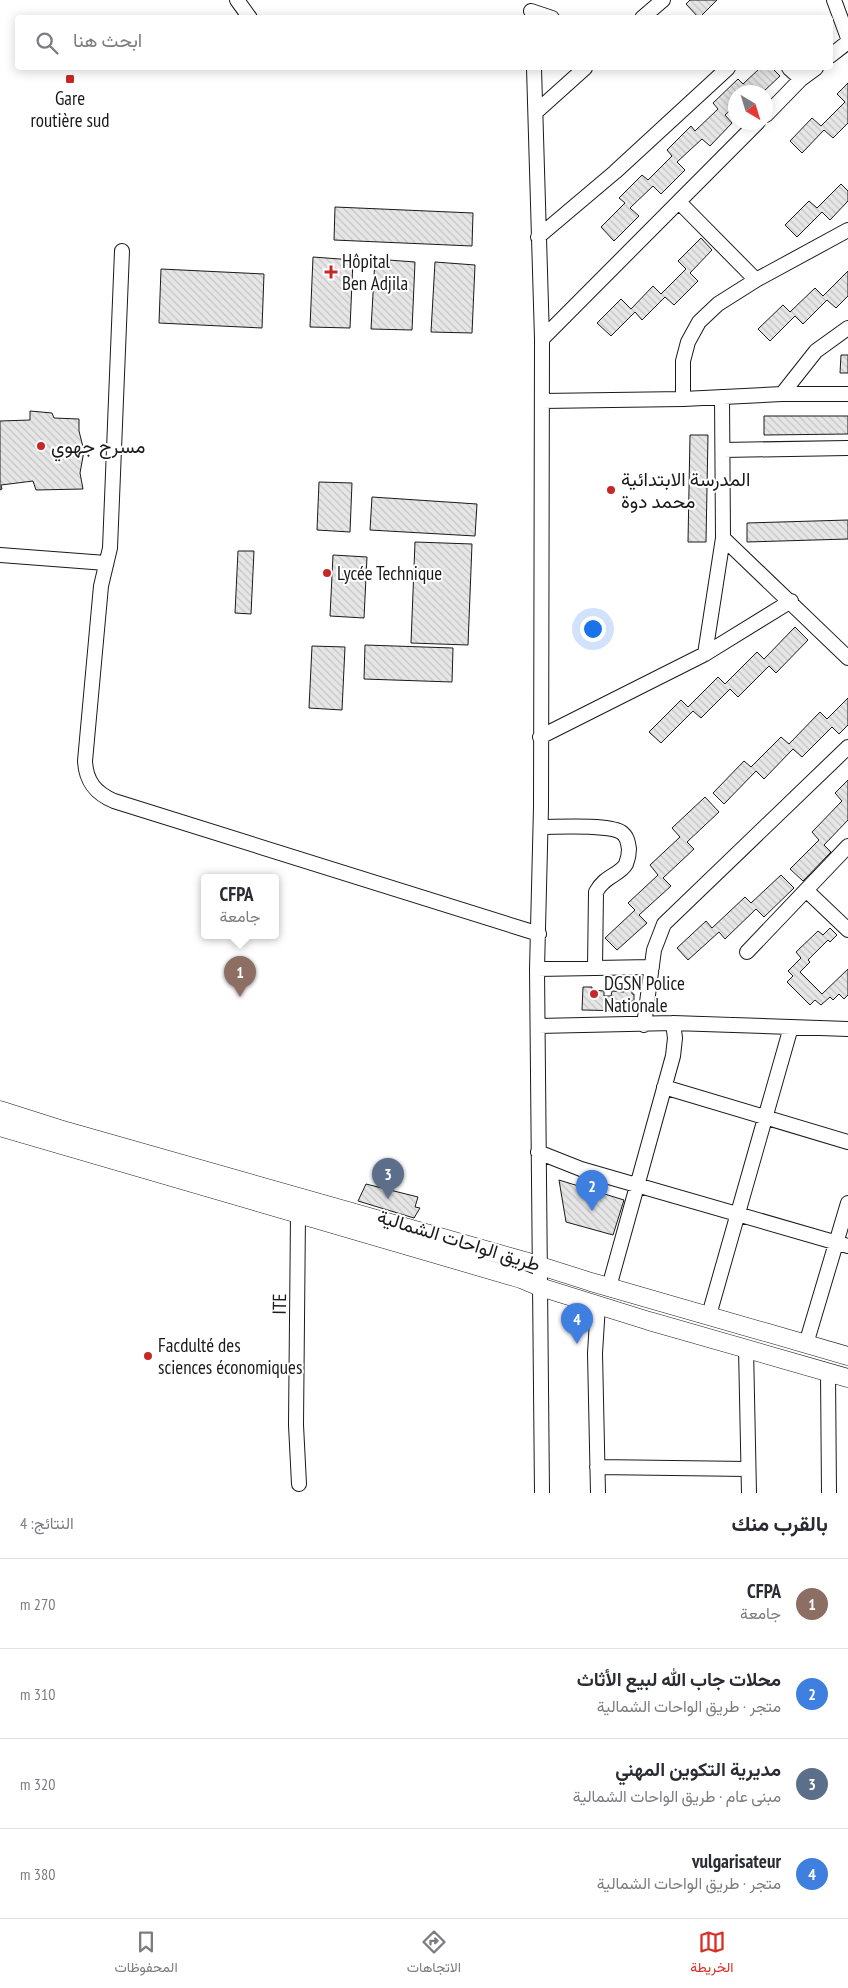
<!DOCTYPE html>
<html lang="ar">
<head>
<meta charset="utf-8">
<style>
  :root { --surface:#fff; --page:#f7f7f7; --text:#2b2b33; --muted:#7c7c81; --line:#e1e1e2; --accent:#d93025 }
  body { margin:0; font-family:"PT Sans Narrow",Vazirmatn,sans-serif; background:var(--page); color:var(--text); direction:rtl }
  .compass { position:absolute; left:728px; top:85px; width:45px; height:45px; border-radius:50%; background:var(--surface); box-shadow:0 2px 12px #0003; rotate:142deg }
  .you { position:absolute; left:592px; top:628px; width:18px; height:18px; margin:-12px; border:4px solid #fff; border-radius:50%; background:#1a73e8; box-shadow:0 0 0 8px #1a73e833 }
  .badge { display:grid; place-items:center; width:32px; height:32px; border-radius:50%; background:var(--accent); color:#fff; font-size:16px; font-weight:700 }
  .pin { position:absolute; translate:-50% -41px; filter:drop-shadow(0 1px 2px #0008) }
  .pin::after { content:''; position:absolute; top:26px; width:18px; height:15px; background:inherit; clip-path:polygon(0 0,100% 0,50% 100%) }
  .popup { position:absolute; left:201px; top:874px; width:78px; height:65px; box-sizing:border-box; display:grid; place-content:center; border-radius:5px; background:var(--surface); filter:drop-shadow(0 1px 4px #0005); font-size:16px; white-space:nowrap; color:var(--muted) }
  .popup b { font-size:19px; color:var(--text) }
  .popup::after { content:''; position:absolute; left:50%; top:100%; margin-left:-10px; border:10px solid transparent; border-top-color:var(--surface) }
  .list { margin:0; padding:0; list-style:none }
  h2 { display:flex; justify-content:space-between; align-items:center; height:65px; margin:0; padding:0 20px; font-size:21px }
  h2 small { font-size:16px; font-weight:400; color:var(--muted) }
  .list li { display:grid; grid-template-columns:32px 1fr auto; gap:15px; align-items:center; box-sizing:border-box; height:90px; padding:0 20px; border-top:1px solid var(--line) }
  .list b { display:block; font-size:19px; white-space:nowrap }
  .list p { margin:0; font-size:16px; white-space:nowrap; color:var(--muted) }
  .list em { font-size:16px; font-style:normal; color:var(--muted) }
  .icon { flex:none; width:28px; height:28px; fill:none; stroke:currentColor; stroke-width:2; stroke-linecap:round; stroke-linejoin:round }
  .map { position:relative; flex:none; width:848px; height:1493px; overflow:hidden; direction:ltr }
  .search { position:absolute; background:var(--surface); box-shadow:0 2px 12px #0003; left:15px; right:15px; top:15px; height:55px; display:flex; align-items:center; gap:12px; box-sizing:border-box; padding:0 18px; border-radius:5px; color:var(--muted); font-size:19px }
  .sheet { height:425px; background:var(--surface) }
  nav { display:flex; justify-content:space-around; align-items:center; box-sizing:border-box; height:70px; border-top:1px solid var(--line); background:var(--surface); font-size:14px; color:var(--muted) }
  nav a { display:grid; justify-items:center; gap:2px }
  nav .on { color:var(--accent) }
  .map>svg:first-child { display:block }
  .building { fill:url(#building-back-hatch); stroke:#1a1a1a }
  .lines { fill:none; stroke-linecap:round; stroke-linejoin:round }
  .minor-casing { stroke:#1a1a1a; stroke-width:16 }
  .major-casing { stroke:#1a1a1a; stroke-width:19 }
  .minor { stroke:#fff; stroke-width:14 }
  .major { stroke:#fff; stroke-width:18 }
  .poi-dot { fill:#c62828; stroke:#fff; stroke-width:2 }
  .labels { text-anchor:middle; stroke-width:4; stroke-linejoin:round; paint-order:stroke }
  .poi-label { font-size:19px; fill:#1a1a1a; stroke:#fff; text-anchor:start }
  .street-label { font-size:19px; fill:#1a1a1a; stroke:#fff }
</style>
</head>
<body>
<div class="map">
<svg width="848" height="1493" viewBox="0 0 848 1493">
  <defs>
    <pattern id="building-back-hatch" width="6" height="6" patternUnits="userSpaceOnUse" patternTransform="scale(1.25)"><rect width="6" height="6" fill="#e6e6e6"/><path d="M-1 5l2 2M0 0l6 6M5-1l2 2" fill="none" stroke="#c5c5c5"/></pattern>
  </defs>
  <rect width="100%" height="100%" fill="#fff"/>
  <path class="building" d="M690 0H717L699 18 686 4Z
    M760 68H772L780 76 763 92H736V105L725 115 732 123 710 146 702 139 677 162 685 170 661 194 653 186 630 208 639 216 614 241 601 227 625 203 619 198 642 175 648 180 672 156 667 150 691 126 695 131 718 109 713 103 738 79 743 84Z
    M848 83V123L833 138 824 130 802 153 790 141 812 118 821 126 845 102 837 94Z
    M841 184 848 191V201L830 220 822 212 797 237 785 225 809 201 817 208Z
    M335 207 473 213 472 246 334 240Z
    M701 238 712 250 690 273 698 281 674 305 665 297 642 320 635 312 611 336 597 323 621 299 631 309 653 286 661 294 686 269 678 261Z
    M313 257 353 260 350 328 310 327Z
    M375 259 415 262 412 330 371 329Z
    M435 262 475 265 472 333 431 332Z
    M161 269 264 274 262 328 159 323Z
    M848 271V296L836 308 827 300 803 324 795 316 770 341 758 329 783 305 790 312 815 288 823 296Z
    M841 355H848V373H840Z
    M30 411 52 413 54 418 79 419V431L84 451 80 473 83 489 36 490 33 481 1 485 2 489 0 490V421L30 420Z
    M764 416H848V434L764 435Z
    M690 435H708L706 542H688Z
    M319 482 352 483 350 532 317 530Z
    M372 497 477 504 475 536 370 530Z
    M848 520V539L747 542V523Z
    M415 542 472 544 468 645 411 643Z
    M238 551H254L251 614 235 613Z
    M333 555 367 557 364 618 330 616Z
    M795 627 808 640 776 673 769 666 738 697 730 689 701 718 693 711 661 743 649 732 681 700 688 707 718 677 725 684 757 652 764 659Z
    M365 645 453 648 452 682 364 679Z
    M312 646 345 647 342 710 309 708Z
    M848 698V725L839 734 832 727 802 757 793 749 764 779 756 771 724 804 713 793 744 761 751 767 781 737 789 744 820 712 827 719Z
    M848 780V820L824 845 831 852 803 881 790 869 819 840 812 832 842 801 835 793Z
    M705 797 719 812 687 842 694 849 663 878 671 886 639 915 647 923 617 950 605 938 635 910 628 903 658 875 650 865 680 837 672 828Z
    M781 875 794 888 764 917 756 909 725 939 719 932 688 960 677 948 706 921 712 928 745 897 751 903Z
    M830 928 837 935 830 942 828 940 808 960 810 962 800 972 822 994 848 969V995L844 999 839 994 833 1000 830 997 821 1005 815 1000 810 1005 787 982 793 976 788 971 801 958 796 952 818 931 823 935Z
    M583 987H592V990L604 991V996H611L612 991 624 992V988L632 989V994H634V1001H631V1011L582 1010Z
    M559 1180 624 1200 613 1235 566 1222Z
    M366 1184 418 1197 415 1207 420 1208 414 1218 358 1201Z"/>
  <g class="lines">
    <g class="minor-casing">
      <path id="minor" d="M237 0 250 18
        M834 0 848 38
        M531 11 552 18
        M642 18 663 0
        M830 56 848 42
        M534 68 542 339 541 807 537 969 542 1493
        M789 68 801 79
        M536 112 585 68
        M766 115 801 79 816 68
        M679 202 756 280
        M538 237 615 172 728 68
        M122 251 110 548 101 586 85 761C86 781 95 793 114 801L539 934
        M542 339 758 122
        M782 394 816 351 848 328
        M722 397 723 538 848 658
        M683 399V361L688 342 699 322 718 304 756 280 848 230
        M542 401 683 399 782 394H848
        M723 450 848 448
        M0 555 106 563
        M705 654 723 538
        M540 737 705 654 791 601
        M541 827C559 827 606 824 621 832 627 836 628 842 629 849 629 854 628 859 626 864 620 875 604 876 596 892L595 967
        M806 890 848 930
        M747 952 848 846
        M537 969 652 967
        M644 1025 654 950 664 924 848 747
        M538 1026 673 1023 848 1029
        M664 1087 848 1142
        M538 1152 581 1169 848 1246
        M298 1215 296 1425 299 1484
        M609 1287 673 1056 675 1038 673 1023
        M709 1315 791 1027
        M806 1344 848 1203
        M746 1348 749 1493
        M828 1373 829 1493
        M597 1467 748 1469
        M598 1493 595 1353 598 1305"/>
    </g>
    <g class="major-casing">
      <path id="major" d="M0 1110 66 1131 528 1262 591 1282 848 1356
        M0 1127 521 1279 540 1287 649 1321 848 1378"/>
    </g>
    <use href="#minor" class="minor"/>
    <use href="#major" class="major"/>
  </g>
  <g class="poi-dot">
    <rect x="65" y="74" width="10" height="10" rx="2.5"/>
    <path d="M328.5 264.5h5v5h5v5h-5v5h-5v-5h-5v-5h5z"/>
    <circle cx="41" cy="446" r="5"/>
    <circle cx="611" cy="490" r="5"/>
    <circle cx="327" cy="573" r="5"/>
    <circle cx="594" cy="994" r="5"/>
    <circle cx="148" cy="1356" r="5"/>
  </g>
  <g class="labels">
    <g class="poi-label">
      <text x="70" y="105" text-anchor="middle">Gare<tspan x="70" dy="22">routière sud</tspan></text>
      <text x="342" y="268">Hôpital<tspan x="342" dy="22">Ben Adjila</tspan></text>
      <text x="51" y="453">مسرح جهوي</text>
      <text x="621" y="486">المدرسة الابتدائية<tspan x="621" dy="22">محمد دوة</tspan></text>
      <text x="337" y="580">Lycée Technique</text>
      <text x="604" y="990">DGSN Police<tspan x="604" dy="22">Nationale</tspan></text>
      <text x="158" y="1352">Facdulté des<tspan x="158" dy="22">sciences économiques</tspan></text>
    </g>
    <g class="street-label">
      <text transform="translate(459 1240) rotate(17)" y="7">طريق الواحات الشمالية</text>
      <text transform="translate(279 1304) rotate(-89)" y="7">ITE</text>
    </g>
  </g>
</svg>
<svg class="compass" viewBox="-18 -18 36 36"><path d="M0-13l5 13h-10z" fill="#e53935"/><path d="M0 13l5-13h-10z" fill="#7c7c81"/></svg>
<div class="you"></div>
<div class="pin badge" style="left:240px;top:997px;background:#8d6e63">1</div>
<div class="popup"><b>CFPA</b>جامعة</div>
<div class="pin badge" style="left:592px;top:1211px;background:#3f7fe0">2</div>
<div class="pin badge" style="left:388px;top:1199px;background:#5c6f8a">3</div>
<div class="pin badge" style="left:577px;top:1344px;background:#3f7fe0">4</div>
<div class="search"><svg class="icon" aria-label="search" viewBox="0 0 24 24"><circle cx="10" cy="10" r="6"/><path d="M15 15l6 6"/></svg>ابحث هنا</div>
</div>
<section class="sheet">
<h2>بالقرب منك<small>النتائج: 4</small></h2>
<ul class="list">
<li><span class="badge" style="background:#8d6e63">1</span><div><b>CFPA</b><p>جامعة</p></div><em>270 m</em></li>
<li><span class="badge" style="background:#3f7fe0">2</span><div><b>محلات جاب الله لبيع الأثاث</b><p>متجر · طريق الواحات الشمالية</p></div><em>310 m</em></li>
<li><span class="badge" style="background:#5c6f8a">3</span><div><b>مديرية التكوين المهني</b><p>مبنى عام · طريق الواحات الشمالية</p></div><em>320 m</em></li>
<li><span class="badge" style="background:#3f7fe0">4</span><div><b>vulgarisateur</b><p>متجر · طريق الواحات الشمالية</p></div><em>380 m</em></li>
</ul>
</section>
<nav>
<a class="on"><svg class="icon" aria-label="map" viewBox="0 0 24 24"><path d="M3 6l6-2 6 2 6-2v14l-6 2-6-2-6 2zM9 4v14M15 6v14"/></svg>الخريطة</a>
<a><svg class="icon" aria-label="directions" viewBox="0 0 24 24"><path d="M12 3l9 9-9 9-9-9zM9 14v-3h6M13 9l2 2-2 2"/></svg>الاتجاهات</a>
<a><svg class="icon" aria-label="saved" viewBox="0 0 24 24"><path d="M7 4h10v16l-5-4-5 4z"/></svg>المحفوظات</a>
</nav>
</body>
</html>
